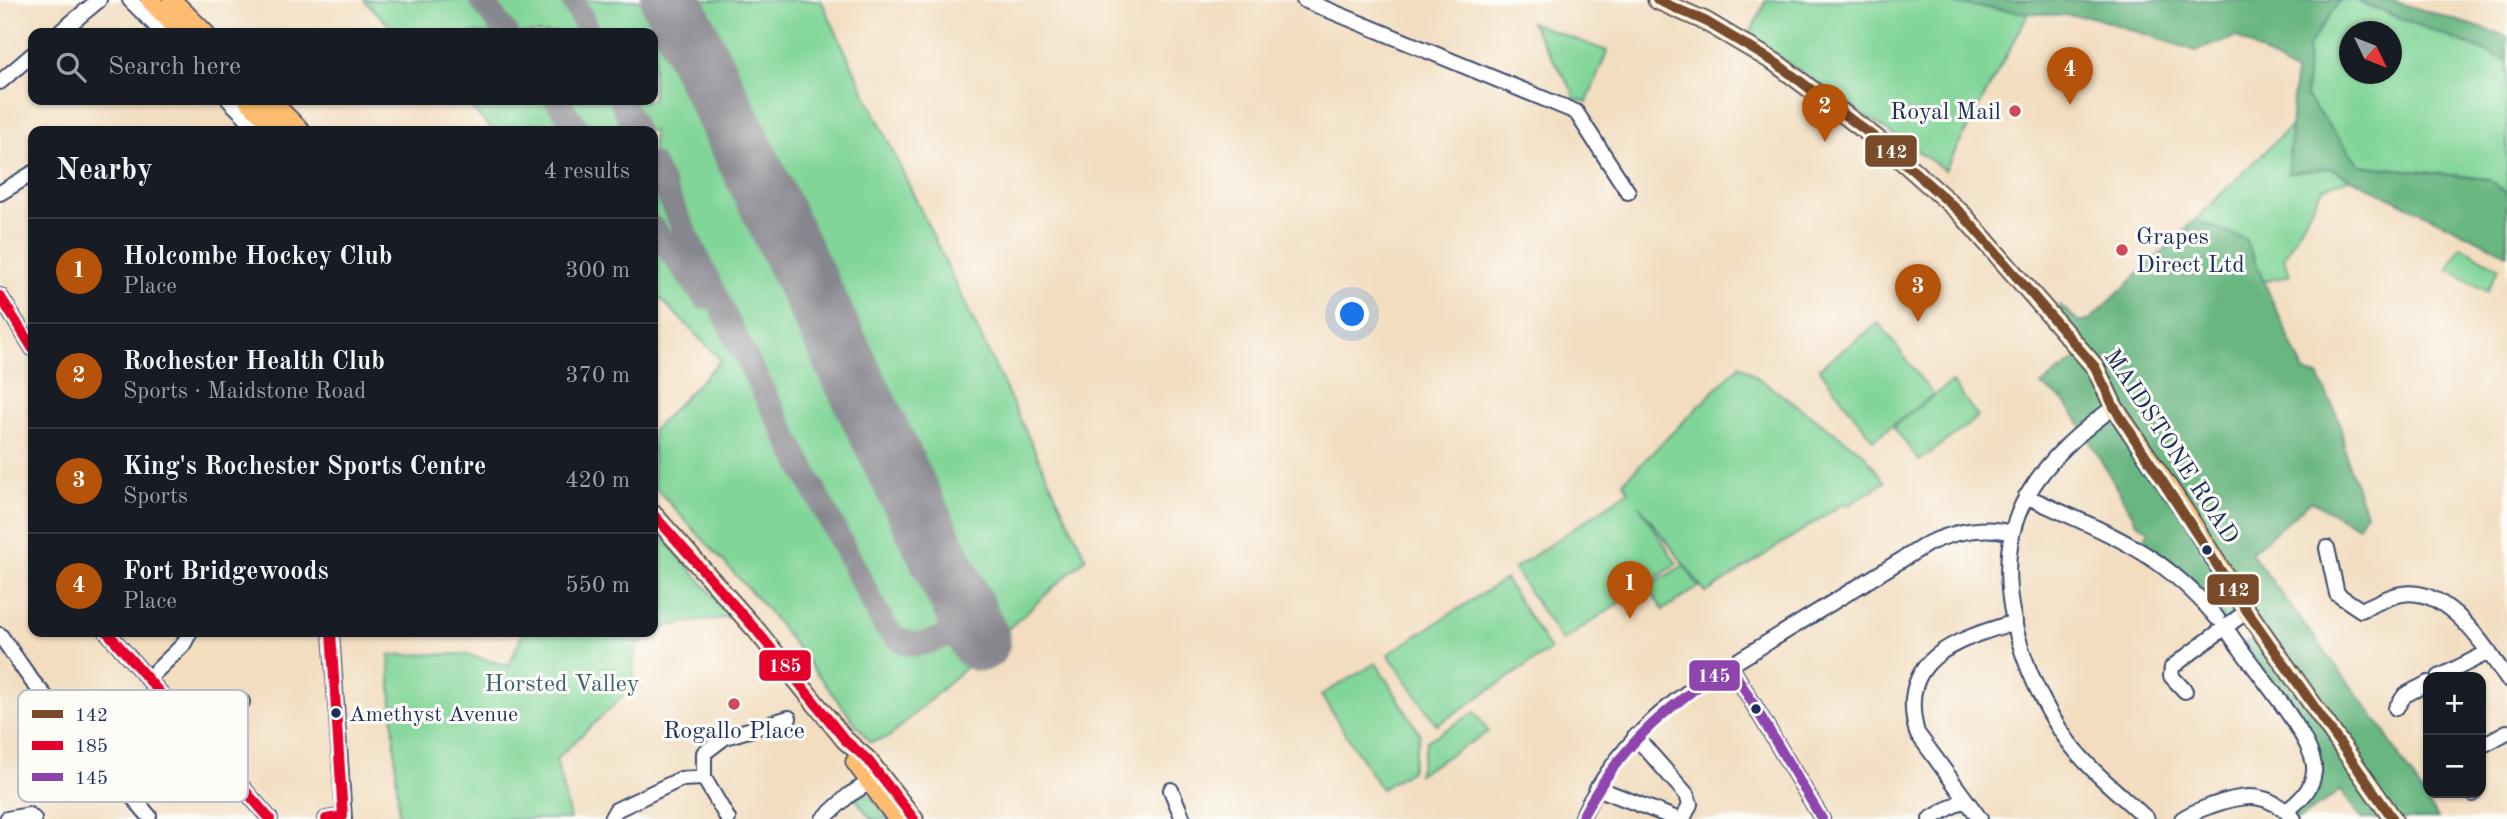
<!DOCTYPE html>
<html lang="en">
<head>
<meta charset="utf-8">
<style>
  :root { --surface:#171b24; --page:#20242c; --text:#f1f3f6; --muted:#9ea1a6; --line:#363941; --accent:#b45309 }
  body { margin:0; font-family:"Old Standard TT",serif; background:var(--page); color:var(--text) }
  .controls { position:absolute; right:21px; bottom:21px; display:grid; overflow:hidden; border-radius:14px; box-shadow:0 2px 5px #0004 }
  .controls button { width:63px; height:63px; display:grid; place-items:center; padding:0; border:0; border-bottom:2px solid var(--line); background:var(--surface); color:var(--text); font:35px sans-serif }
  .compass { position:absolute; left:2339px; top:21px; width:63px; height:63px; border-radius:50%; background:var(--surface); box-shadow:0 2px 5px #0004; rotate:133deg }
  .you { position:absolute; left:1353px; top:315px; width:24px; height:24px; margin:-18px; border:5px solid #fff; border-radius:50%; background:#1a73e8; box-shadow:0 0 0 10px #1a73e833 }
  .badge { display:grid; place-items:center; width:46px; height:46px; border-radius:50%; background:var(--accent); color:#fff; font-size:23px; font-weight:700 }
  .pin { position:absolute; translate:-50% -58px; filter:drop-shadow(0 2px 4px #0008) }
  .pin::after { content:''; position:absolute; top:37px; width:24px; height:21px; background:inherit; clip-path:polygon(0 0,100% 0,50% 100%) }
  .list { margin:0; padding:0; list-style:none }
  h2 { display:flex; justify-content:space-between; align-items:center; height:91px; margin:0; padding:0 28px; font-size:30px }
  h2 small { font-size:23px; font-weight:400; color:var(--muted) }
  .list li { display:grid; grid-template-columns:46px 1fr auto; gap:21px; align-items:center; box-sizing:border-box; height:105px; padding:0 28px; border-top:2px solid var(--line) }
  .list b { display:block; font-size:26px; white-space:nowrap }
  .list p { margin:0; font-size:23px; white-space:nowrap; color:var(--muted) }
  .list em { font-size:23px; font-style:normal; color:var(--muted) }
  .icon { flex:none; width:38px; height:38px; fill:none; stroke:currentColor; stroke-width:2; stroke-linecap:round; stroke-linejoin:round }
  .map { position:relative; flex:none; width:2507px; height:819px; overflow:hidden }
  .search { position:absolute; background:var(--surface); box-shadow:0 2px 5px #0004; left:28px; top:28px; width:630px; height:77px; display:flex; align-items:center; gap:18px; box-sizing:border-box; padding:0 24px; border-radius:14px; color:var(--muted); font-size:26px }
  .panel { position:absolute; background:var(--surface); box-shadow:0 2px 5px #0004; left:28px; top:126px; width:630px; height:511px; border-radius:14px }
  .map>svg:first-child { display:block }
  .green { fill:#81d598; stroke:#4e827b; stroke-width:2; fill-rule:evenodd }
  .forest { fill:#68b680; stroke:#42726f; stroke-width:2 }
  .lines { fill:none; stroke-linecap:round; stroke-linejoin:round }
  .taxiway { stroke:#86868e; stroke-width:24 }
  .runway { stroke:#86868e; stroke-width:61 }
  .minor-casing { stroke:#3b496d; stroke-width:18 }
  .major-casing { stroke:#3b496d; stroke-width:21 }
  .minor { stroke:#fff; stroke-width:14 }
  .major { stroke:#fdbc6f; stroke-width:18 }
  .bus-1-casing { stroke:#fdfcf7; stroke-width:16 }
  .bus-2-casing { stroke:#fdfcf7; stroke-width:16 }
  .bus-3-casing { stroke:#fdfcf7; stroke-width:16 }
  .bus-1 { stroke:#7a4b2a; stroke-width:10 }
  .bus-2 { stroke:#e4002b; stroke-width:10 }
  .bus-3 { stroke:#8e44ad; stroke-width:10 }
  .poi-dot { fill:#d1495b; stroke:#fdfcf7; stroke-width:2.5 }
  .bus-dot { fill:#1b2f5e; stroke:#fdfcf7; stroke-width:2.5 }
  .labels { text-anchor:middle; stroke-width:6; stroke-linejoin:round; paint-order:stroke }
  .bus-label { font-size:22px; fill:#1b2f5e; stroke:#fdfcf7; text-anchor:start }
  .poi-label { font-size:24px; fill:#1b2f5e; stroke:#fdfcf7; text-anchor:end }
  .street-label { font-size:24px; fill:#1b2f5e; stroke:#fdfcf7 }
  .park-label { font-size:24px; fill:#3a616f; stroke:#fdfcf7 }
  .key { fill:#fdfcf7; stroke:#b9bec9; stroke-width:2 }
  .key-label { font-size:19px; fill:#1b2f5e }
  .line-badge { stroke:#fdfcf7; stroke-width:2.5 }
  .badge-label { font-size:19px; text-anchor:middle; font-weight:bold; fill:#fff }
</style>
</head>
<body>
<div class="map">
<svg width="2507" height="819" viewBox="0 0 2507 819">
  <rect width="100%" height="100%" fill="#fdfcf7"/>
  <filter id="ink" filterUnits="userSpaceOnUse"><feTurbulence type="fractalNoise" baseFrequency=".0143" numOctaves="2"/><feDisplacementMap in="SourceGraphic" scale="14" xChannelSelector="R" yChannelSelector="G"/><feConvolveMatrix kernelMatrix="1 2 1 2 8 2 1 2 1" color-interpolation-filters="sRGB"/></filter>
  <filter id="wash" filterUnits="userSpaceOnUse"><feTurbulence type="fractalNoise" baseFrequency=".00686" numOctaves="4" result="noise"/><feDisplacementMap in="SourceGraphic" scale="28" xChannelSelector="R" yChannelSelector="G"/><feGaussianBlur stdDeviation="1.57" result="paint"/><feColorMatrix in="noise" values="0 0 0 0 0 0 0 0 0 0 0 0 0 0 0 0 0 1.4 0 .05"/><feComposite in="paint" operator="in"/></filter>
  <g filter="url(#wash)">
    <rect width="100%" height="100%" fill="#f2ddbf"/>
    <path class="green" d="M364 0H821L1086 558 889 737 870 742 765 607 653 485V430L721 360 653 291V131H494L463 100H653V33H397Z
      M1766 0H1925L2029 13 1945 170 1749 36Z
      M2340 0H2355L2507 60V193L2488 179 2360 165 2306 97 2308 47ZM2350 32H2392V74H2350Z
      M1530 22 1607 51 1587 102 1573 98V91Z
      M2292 125 2289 172 2330 168 2352 178 2322 188 2284 258 2290 275 2263 282 2245 239 2195 220Z
      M2461 246 2499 268 2487 292 2448 269Z
      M1879 323 1933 395 1873 440 1819 368Z
      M1740 365 1863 453 1885 482 1848 505 1844 503 1706 593 1639 505 1677 564 1562 641 1514 569 1629 491 1623 482Z
      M1952 382 1978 417 1919 461 1893 426Z
      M653 526 732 617C702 622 643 620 634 656 632 664 634 676 635 685L556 759 570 819H399L389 655 464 654 509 666 523 632H653Z
      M1684 565 1699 587 1663 610 1648 587Z
      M1505 579 1550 650 1437 725 1388 654Z
      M1376 663 1420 734 1411 770 1381 789 1321 695Z
      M1475 712 1488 732 1418 774 1427 741Z
      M868 794 889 819H871L854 797Z"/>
    <path class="forest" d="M1925 0H2340L2308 47 2306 97 2360 165 2488 179 2507 193V254L2330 168 2288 173 2295 73 2237 37 2196 51 2092 17 2029 13Z
      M2355 0H2390L2507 36V60Z
      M2195 220 2245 239 2304 372 2318 376 2339 419 2348 464 2366 513 2358 527 2311 501 2251 553 2378 722 2438 819H2361L2341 790 2300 819H2294L2313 757 2238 647 2262 633 2247 611 2225 625 2140 548 2149 530 2137 523 2076 417 2063 400 2041 385 2083 354 2050 314 2060 305 2078 321H2089Z"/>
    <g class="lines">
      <path class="taxiway" d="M481 0 506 33
        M573 0 589 33
        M556 100 580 131
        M621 100 636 131
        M653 165 738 342 884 625C911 661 938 638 971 623
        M653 228 705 298"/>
      <path class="runway" d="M671 0 980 641"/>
    </g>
  </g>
  <g filter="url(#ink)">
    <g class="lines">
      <g class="minor-casing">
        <path id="minor" d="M130 0 163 33
          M1304 0 1576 112 1628 192
          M59 33 99 0
          M0 82 33 54
          M229 100 260 131
          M0 193 33 173
          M0 296 33 349
          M2114 407C2081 431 2049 458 2028 494 1984 568 2021 675 2067 740 2089 770 2120 794 2147 819
          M2026 496C2103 532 2160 549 2217 618
          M2327 548 2337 594 2361 610C2373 605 2388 596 2402 594 2447 586 2486 647 2507 679
          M107 632 270 819
          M331 632 344 819
          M2230 634C2249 664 2318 740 2314 772 2312 790 2299 801 2287 811
          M0 635 32 681 149 816
          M1730 665 1822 819
          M2439 677 2489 652
          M148 679 183 645 190 632
          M2185 691 2171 676 2172 667 2247 611
          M2396 708 2405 695 2428 683
          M1635 736 1687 795 1690 804 1683 819
          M2481 746 2507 732
          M1597 788 1677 819
          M1171 790 1183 819
          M2472 793 2473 794
          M134 797 242 702
          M7 819 29 815 34 819
          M326 819 343 816
          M611 819 616 810 681 779 704 778
          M728 819 704 778V753L725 737 789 718
          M823 819 849 795 870 782
          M1581 819C1608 763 1644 722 1695 687L1929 543C1956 531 1984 525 2012 533
          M1930 819 1965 799
          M1980 819 1917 733C1896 657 1957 640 2015 622
          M2182 819C2192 812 2202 809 2213 805 2247 793 2268 792 2294 819"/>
      </g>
      <g class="major-casing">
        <path id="major" d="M150 0 182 33
          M172 0 205 33
          M1657 0 1705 21 1776 63 1882 143 1962 214 2095 367 2114 407 2185 512 2247 611 2393 819
          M248 100 279 131
          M270 100 301 131
          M653 514 757 631 845 740 868 760 914 819
          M855 762 897 819"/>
      </g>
      <use href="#minor" class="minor"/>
      <use href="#major" class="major"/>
      <g class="bus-1-casing">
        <path id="bus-1" d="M1657 0 1705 21 1776 63 1882 143 1962 214 2095 367 2114 407 2247 611 2393 819"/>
      </g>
      <g class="bus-2-casing">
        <path id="bus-2" d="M0 296 33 349
          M653 514 757 631 845 740 868 760 914 819
          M107 632 270 819
          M326 819 343 816 331 632"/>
      </g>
      <g class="bus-3-casing">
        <path id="bus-3" d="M1581 819C1618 748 1664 708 1730 665L1822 819"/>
      </g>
      <use href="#bus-1" class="bus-1"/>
      <use href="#bus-2" class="bus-2"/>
      <use href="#bus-3" class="bus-3"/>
    </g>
  </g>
  <g class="poi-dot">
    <circle cx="2015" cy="111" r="7"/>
    <circle cx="2122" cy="250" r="7"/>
    <circle cx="734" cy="704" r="7"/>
  </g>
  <g class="bus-dot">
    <circle cx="2207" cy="550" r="6"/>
    <circle cx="1756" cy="709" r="6"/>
    <circle cx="336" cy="713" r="6"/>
  </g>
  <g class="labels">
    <g class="bus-label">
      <text x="349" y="721">Amethyst Avenue</text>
    </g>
    <g class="poi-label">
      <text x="2001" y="119">Royal Mail</text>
      <text x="2136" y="244" text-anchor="start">Grapes<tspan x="2136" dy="28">Direct Ltd</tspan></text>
      <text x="734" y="738" text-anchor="middle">Rogallo Place</text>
    </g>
    <g class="street-label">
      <text transform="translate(2172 446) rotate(57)" y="8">MAIDSTONE ROAD</text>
    </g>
    <g class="park-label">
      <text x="562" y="691">Horsted Valley</text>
    </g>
  </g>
  <rect x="18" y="690" width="230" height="112" rx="10" class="key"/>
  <rect x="32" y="710" width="31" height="8" fill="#7a4b2a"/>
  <rect x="32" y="741" width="31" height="9" fill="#e4002b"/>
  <rect x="32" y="773" width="31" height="8" fill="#8e44ad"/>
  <g class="key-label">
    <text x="75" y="721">142</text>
    <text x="75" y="752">185</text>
    <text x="75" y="784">145</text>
  </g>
  <g class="line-badge">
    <rect x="1864" y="134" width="54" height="34" rx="7" fill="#7a4b2a"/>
    <rect x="2206" y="573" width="54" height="33" rx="7" fill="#7a4b2a"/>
    <rect x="758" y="649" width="54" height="33" rx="7" fill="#e4002b"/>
    <rect x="1688" y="659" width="53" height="33" rx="7" fill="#8e44ad"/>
  </g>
  <g class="badge-label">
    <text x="1891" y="158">142</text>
    <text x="2233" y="596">142</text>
    <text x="785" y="672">185</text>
    <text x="1714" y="682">145</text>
  </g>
</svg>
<div class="controls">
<button>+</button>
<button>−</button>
</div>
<svg class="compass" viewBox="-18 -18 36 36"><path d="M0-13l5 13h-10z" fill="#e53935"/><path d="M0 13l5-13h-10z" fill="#9ea1a6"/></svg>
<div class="you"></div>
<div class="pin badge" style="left:1630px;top:619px">1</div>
<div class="pin badge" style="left:1825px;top:142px">2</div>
<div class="pin badge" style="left:1918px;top:322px">3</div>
<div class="pin badge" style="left:2070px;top:105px">4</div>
<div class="search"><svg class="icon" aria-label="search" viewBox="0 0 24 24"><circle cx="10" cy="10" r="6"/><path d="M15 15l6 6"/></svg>Search here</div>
<section class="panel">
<h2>Nearby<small>4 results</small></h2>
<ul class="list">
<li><span class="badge">1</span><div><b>Holcombe Hockey Club</b><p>Place</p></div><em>300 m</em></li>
<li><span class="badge">2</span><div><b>Rochester Health Club</b><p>Sports · Maidstone Road</p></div><em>370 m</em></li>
<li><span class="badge">3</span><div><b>King's Rochester Sports Centre</b><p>Sports</p></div><em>420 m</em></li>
<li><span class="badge">4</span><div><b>Fort Bridgewoods</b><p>Place</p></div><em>550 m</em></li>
</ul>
</section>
</div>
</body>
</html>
